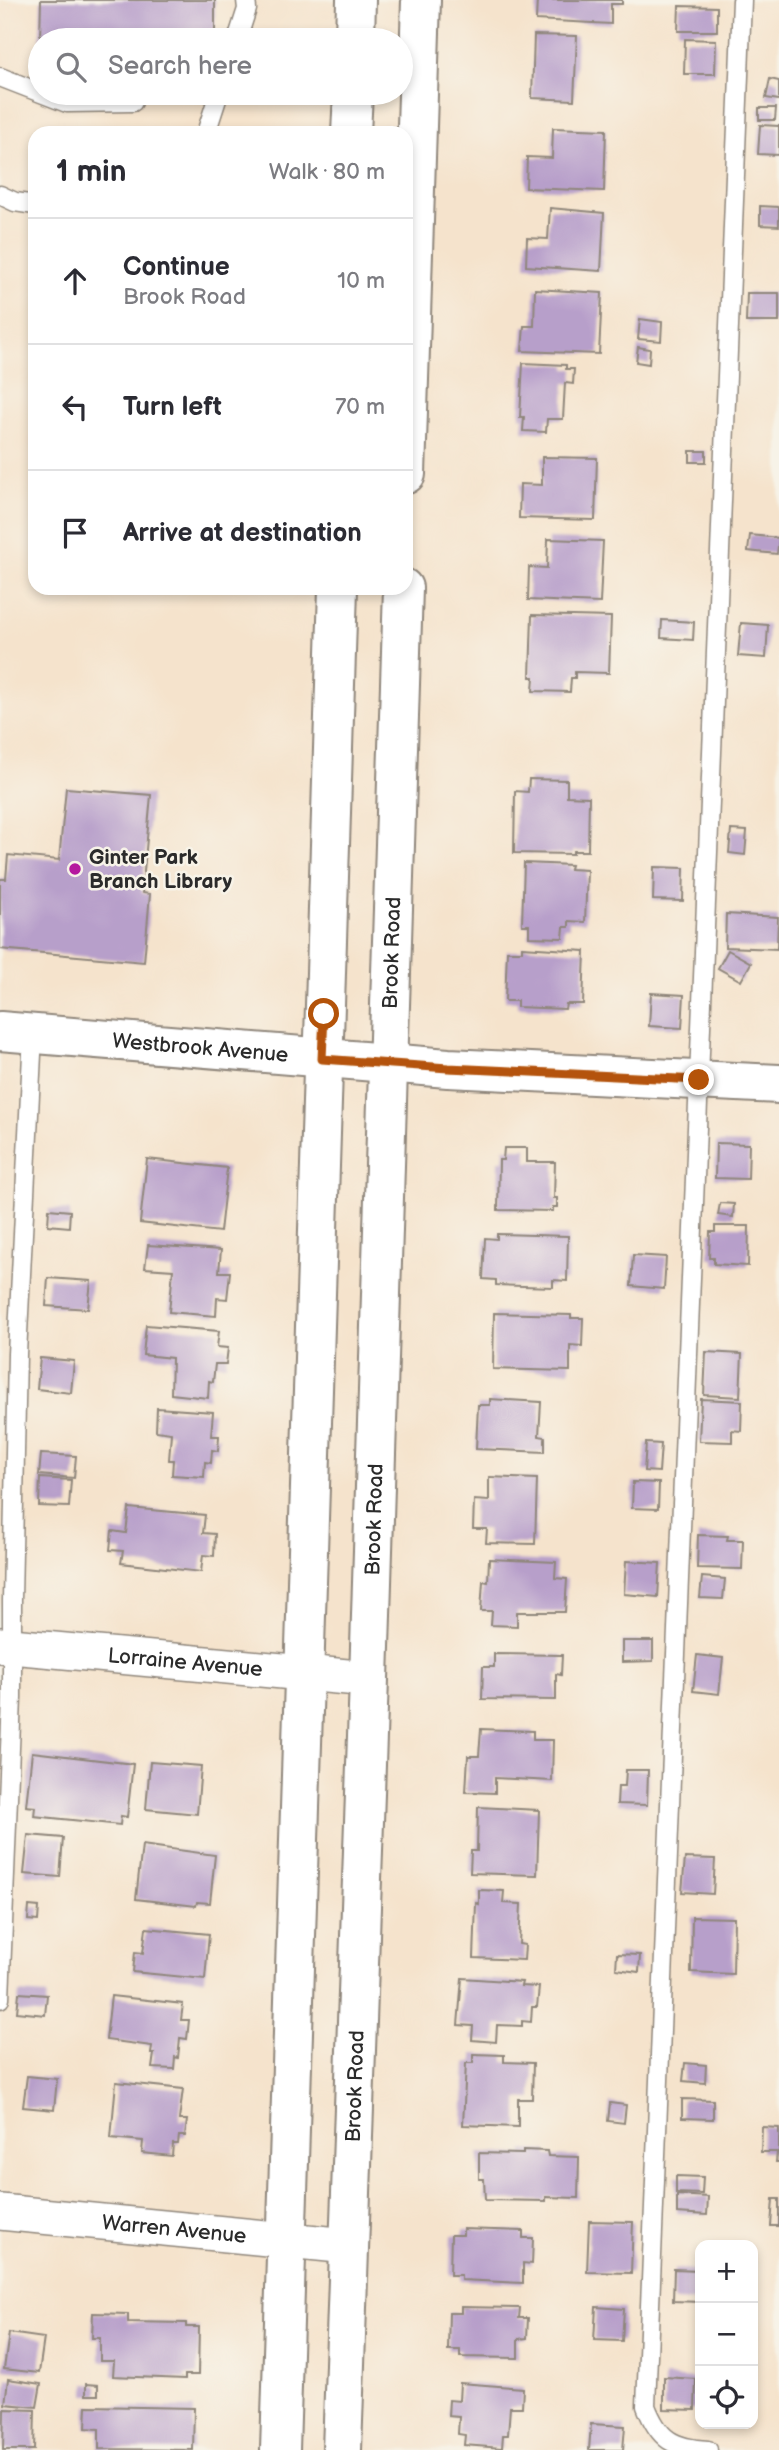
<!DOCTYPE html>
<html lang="en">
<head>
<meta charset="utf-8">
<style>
  :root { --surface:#fff; --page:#f7f7f7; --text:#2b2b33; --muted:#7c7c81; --line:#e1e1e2 }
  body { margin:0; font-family:"Balsamiq Sans",sans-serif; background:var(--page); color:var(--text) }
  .controls { position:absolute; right:21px; bottom:21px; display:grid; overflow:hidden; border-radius:14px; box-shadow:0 4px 10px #0003 }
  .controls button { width:63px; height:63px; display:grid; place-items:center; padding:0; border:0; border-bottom:2px solid var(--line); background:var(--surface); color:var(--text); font:35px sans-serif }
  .stop { position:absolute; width:21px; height:21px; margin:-16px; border:5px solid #b45309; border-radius:50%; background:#fff }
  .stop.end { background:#b45309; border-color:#fff; box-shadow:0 2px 7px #0008 }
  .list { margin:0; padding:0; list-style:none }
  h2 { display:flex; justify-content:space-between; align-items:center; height:91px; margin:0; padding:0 28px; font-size:30px }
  h2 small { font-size:23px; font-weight:400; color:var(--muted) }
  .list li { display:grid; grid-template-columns:46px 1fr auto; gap:21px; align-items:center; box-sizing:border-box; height:126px; padding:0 28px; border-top:2px solid var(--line) }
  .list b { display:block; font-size:26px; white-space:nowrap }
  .list p { margin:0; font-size:23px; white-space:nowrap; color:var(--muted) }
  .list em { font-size:23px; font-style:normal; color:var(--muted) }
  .icon { flex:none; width:38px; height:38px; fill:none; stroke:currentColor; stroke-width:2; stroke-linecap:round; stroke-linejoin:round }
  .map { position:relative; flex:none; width:779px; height:2450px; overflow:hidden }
  .search { position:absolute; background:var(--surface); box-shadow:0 4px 10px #0003; left:28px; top:28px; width:385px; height:77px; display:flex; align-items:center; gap:18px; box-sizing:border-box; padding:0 24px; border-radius:38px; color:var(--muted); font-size:26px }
  .panel { position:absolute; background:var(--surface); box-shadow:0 4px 10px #0003; left:28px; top:126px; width:385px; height:469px; border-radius:21px }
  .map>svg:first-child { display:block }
  .building { fill:#b79fca }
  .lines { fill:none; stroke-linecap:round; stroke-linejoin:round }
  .lane-casing { stroke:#90877c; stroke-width:21 }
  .street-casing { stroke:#90877c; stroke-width:38 }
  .secondary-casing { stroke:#90877c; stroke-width:42 }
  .lane { stroke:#fff; stroke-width:18 }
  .street { stroke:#fff; stroke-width:35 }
  .secondary { stroke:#fff; stroke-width:38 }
  .route { stroke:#b45309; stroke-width:9 }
  .poi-dot { fill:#b5179e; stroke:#f7f3e8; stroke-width:2.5 }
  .labels { text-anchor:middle; stroke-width:5; stroke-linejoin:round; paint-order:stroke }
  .poi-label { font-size:21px; font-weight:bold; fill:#2b2b2b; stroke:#f7f3e8; text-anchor:start }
  .street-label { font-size:21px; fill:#2b2b2b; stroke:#f7f3e8 }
</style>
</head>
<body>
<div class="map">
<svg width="779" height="2450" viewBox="0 0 779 2450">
  <rect width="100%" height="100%" fill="#f7f3e8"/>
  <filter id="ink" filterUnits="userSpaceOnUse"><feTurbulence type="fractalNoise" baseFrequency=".0143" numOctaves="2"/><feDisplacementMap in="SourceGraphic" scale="14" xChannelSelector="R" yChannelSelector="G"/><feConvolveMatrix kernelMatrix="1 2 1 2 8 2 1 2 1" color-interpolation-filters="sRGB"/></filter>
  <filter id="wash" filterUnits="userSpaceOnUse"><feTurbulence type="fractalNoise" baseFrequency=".00686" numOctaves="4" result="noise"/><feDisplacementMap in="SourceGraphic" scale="28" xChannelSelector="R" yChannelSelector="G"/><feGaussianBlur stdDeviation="1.57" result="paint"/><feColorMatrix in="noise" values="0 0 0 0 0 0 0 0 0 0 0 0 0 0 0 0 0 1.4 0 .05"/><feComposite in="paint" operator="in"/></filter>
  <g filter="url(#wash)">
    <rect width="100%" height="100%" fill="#f5e3cc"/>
    <g id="blocks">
      <path class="building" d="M41 0H215V40L40 39Z
        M537 0H622V4H611V24L536 20Z
        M679 6 717 7V31H678Z
        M534 35 577 36 574 100 532 98Z
        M685 39 716 40 715 74H684Z
        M770 79 779 81V100L766 98Z
        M759 108H776L775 120H759Z
        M760 125 779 126V155L758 154Z
        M553 128 606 130 604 191 526 188 527 157 552 158Z
        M760 206 779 207V226L760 225Z
        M550 208 604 213 601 271 526 266 527 238 548 239Z
        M535 289 602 293 599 354 522 351 524 326H534Z
        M747 293H779V322H746Z
        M640 319 662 322 661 341 638 339Z
        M638 347 650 349 649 364 636 362Z
        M523 363 566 365V369H574L573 384 565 383 563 419H547L546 432 523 431 524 417H520Z
        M690 451H706V462H690Z
        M542 457 597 458 595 520 519 518 520 484 542 485Z
        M750 535 779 538 777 554 748 551Z
        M548 539 603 541 600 603 528 600 529 567 547 568Z
        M532 615 611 617 609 673 575 672V678H571L570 692 533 691 534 677H530Z
        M662 620 694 622 693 640 661 638Z
        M741 623 768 625 766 658 738 656Z
        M529 779 567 780V796L589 797 588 851H573V854L514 853 515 791 528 792Z
        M66 788 151 795 142 893 150 894 144 962 0 949V879H6L8 855 59 860Z
        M731 830 747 831 745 855 729 853Z
        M524 863 571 865 570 869 587 870 585 922 569 921V927H564L563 938 529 937V925H522Z
        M654 867 684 868 683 901 653 900Z
        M726 914 778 917 777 949 725 947Z
        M522 947 585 951 583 1004H566L565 1009 517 1007V1001H505L507 951H522Z
        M728 950 751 963 741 981 718 968Z
        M651 993 684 995 682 1028 649 1026Z
        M716 1143 749 1144 748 1179 715 1178Z
        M504 1148H527V1162H555L554 1198H557V1207H553V1211L498 1210 499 1160H503Z
        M147 1159 227 1168 220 1232 140 1223Z
        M720 1203 734 1204 733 1217 718 1215Z
        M49 1209 70 1211 69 1227 48 1225Z
        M715 1226H749L748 1266 714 1264V1258H709L710 1232H715Z
        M497 1234 568 1236 567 1281 553 1280V1287L496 1285V1280L483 1279 485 1238 497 1239Z
        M148 1245 221 1250 219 1272H230L227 1299 217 1298 216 1316 169 1312 173 1270 145 1268Z
        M633 1255 666 1257 664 1289 631 1286Z
        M48 1278 91 1281 88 1309 46 1306Z
        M494 1313 571 1315V1318H583L582 1346 570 1345V1371L493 1369Z
        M146 1325 219 1331 217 1347 228 1348 226 1364H215L213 1382 209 1381 208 1398 171 1394 172 1358 143 1355Z
        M706 1352 742 1354 740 1397 704 1395Z
        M40 1358 74 1361 71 1393 37 1389Z
        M490 1399 541 1402 539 1436 545 1437V1452L476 1449 478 1405H490Z
        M701 1399 742 1401 741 1431 732 1430V1442L699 1441Z
        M157 1408 213 1412 211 1436H219L218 1451 212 1450 211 1463 205 1462 204 1477 172 1475 173 1460H169L171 1433 156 1431Z
        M646 1443 661 1444 659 1472 644 1471Z
        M41 1454 76 1456 74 1478 39 1475Z
        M489 1477 537 1479 535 1544 486 1543 487 1529H473L474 1500 489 1501Z
        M40 1478 71 1480 69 1507 39 1506Z
        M633 1482 659 1483 658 1509 632 1508Z
        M129 1508 205 1515 203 1533 215 1534 214 1556 203 1555 201 1572 121 1563 123 1551 110 1550 112 1531 126 1533Z
        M698 1535 728 1536 727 1540H743L742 1569 697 1568Z
        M489 1559 556 1562 555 1578 567 1579 565 1612H517V1626L491 1625 492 1611H481L483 1581 488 1582Z
        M626 1561 660 1563 658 1597 624 1594Z
        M702 1577 725 1579 723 1599 700 1598Z
        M622 1641H653V1661L622 1662Z
        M494 1654 562 1655 561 1675 556 1674V1700L482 1699 483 1667H494Z
        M697 1655 723 1658 719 1694 693 1691Z
        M481 1729 533 1731V1740H553L552 1781 495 1778V1793L466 1792 468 1756H479Z
        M32 1752 133 1764 127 1817 121 1816 120 1825 34 1816 35 1807 26 1806Z
        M150 1762 201 1766 197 1814 146 1809Z
        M626 1770H648L647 1805 617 1804 618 1786H625Z
        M478 1807 539 1810 537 1875 470 1873 471 1851H477Z
        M28 1835 63 1838 60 1877 24 1874Z
        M142 1845 215 1855 210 1903 197 1902 196 1906 136 1899Z
        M685 1858 715 1859 713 1894 682 1892Z
        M479 1890 504 1891 503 1903 521 1904 519 1944 525 1945 524 1960 474 1958 476 1903 479 1904Z
        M29 1906 39 1907 38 1921 28 1920Z
        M692 1917 734 1918 733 1974 691 1972Z
        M146 1928 209 1934 205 1979 133 1972 135 1952 143 1953Z
        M617 1954 640 1955 639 1972 616 1969Z
        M462 1978 522 1982 521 1986 539 1987 537 2007H532L531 2022 522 2021V2026L497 2025 496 2042 472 2040 473 2026 458 2025Z
        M19 1993 47 1995 45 2015 17 2012Z
        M111 1996 183 2004 181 2020H189L187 2039 180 2038 178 2058 175 2057 174 2069 152 2068 154 2054H151L152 2046 106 2040Z
        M473 2054 504 2055V2062L533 2063 532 2099H518V2127L463 2125 466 2063H473Z
        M685 2063 706 2065 705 2083 683 2081Z
        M27 2076 57 2079 54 2110 23 2107Z
        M116 2082 183 2089 179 2120H187L185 2136H179L178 2144H173L172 2156 142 2153 143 2141 111 2138Z
        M682 2099 713 2100V2119L682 2118Z
        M610 2103 626 2105 624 2123 608 2121Z
        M762 2127 779 2128V2162H776L777 2152H761Z
        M523 2150 547 2151 548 2156 579 2157 578 2198 546 2197V2201L485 2200 484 2179H479V2153L523 2154Z
        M676 2176 703 2177 702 2194 676 2193Z
        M677 2195 708 2197 707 2215 677 2213Z
        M773 2199H779V2226H771Z
        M589 2221 633 2222 631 2273 587 2272Z
        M463 2229 523 2231V2238H533L532 2264 523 2263V2283L461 2280V2275H450L451 2235H463Z
        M674 2269 700 2270V2302L673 2301Z
        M461 2307 520 2308 519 2318H528L527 2338 518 2339V2358L460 2357V2350H448L449 2313H461Z
        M596 2307 624 2309 622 2341 594 2340Z
        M93 2313 128 2314V2322L186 2323V2327H199L198 2375H185V2379L113 2376 114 2361H100V2338H92Z
        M9 2333 44 2338 39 2373 4 2369Z
        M664 2377 696 2379 695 2410 664 2409Z
        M8 2379 41 2384 37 2407 5 2404Z
        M460 2383 523 2388 522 2407H510L508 2435H503L502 2448 464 2445 465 2435 458 2434 459 2417 448 2416 449 2400 459 2401Z
        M86 2384 98 2385V2395H86Z
        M87 2406 194 2408 193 2450 99 2449V2429L86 2428Z
        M4 2409 35 2410 34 2450H3Z
        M591 2424 625 2426 623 2450H589Z"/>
    </g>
  </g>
  <g filter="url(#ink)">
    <use href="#blocks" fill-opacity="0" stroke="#90877c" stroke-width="2"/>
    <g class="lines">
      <g class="lane-casing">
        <path id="lane" d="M237 40 247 9 246 0
          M0 77 67 103 133 102
          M206 133 219 93
          M0 195 15 202 35 205
          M0 1999 12 1698V1600L17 1354 33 1034
          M708 2450C673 2448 659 2440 646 2406L742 0"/>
      </g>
      <g class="street-casing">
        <g id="street">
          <path id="s1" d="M0 1645 369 1679"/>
          <path id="s2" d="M0 2212 349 2246"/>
        </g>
      </g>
      <g class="secondary-casing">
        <g id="secondary">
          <path d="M355 40 356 0"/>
          <path d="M351 133 353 93"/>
          <path d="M406 474 421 0"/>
          <path id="s3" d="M0 1031 448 1068 779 1084"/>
          <path d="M280 2450 338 588"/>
          <path id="s4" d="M342 2450 369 1679 403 588"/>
        </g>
      </g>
      <use href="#lane" class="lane"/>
      <use href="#street" class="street"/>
      <use href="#secondary" class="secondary"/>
    </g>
  </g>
  <g class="lines" filter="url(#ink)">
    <path class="route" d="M324 1014 322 1059 448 1068 699 1080"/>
  </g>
  <circle class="poi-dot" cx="75" cy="869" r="7"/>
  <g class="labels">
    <g class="poi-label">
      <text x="89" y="864">Ginter Park<tspan x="89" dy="24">Branch Library</tspan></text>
    </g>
    <g class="street-label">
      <text dy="7" stroke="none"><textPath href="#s4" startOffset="1498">Brook Road</textPath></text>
      <text dy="7" stroke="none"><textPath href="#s3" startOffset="201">Westbrook Avenue</textPath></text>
      <text dy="7" stroke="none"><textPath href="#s4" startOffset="931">Brook Road</textPath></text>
      <text dy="7" stroke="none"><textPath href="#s1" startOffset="186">Lorraine Avenue</textPath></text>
      <text dy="7" stroke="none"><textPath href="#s4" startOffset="364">Brook Road</textPath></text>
      <text dy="7" stroke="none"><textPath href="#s2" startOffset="175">Warren Avenue</textPath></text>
    </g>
  </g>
</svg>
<div class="controls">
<button>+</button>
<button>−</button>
<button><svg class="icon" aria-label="locate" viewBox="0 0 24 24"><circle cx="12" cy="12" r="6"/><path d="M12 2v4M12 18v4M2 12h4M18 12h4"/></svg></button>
</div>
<div class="stop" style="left:324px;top:1014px"></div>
<div class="stop end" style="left:699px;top:1080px"></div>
<div class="search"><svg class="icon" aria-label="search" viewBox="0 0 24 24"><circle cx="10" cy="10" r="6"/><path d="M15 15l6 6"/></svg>Search here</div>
<section class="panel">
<h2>1 min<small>Walk · 80 m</small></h2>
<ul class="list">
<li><svg class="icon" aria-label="ahead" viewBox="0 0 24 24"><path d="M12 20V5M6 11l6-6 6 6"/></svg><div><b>Continue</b><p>Brook Road</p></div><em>10 m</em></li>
<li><svg class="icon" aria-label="left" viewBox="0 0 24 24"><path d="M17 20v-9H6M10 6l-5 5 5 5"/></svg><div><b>Turn left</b></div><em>70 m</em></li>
<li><svg class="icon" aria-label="arrive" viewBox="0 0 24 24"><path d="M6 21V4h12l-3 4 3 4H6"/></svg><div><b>Arrive at destination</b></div></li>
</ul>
</section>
</div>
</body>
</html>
